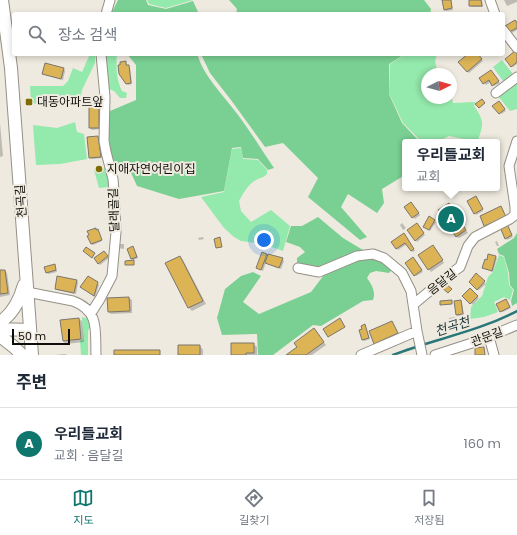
<!DOCTYPE html>
<html lang="ko">
<head>
<meta charset="utf-8">
<style>
  :root { --surface:#fff; --page:#f2f2f3; --text:#1f2937; --muted:#747a83; --line:#e0e1e3; --accent:#0f766e }
  body { margin:0; font-family:Poppins,"Noto Sans KR",sans-serif; background:var(--page); color:var(--text) }
  .compass { position:absolute; left:421px; top:68px; width:36px; height:36px; border-radius:50%; background:var(--surface); box-shadow:0 2px 6px #0003; rotate:84deg }
  .scale { position:absolute; left:12px; bottom:10px; width:58px; box-sizing:border-box; padding-left:4px; border:2px solid #0f0d09; border-top:0; font-size:11px; line-height:14px; white-space:nowrap; color:#0f0d09; -webkit-text-stroke:3px #efeadf; paint-order:stroke }
  .you { position:absolute; left:264px; top:240px; width:14px; height:14px; margin:-10px; border:3px solid #fff; border-radius:50%; background:#1a73e8; box-shadow:0 0 0 6px #1a73e833 }
  .badge { display:grid; place-items:center; width:26px; height:26px; border-radius:50%; background:var(--accent); color:#fff; font-size:13px; font-weight:700 }
  .pin { position:absolute; translate:-50% -50%; border:2px solid #fff; box-shadow:0 1px 4px #0006 }
  .popup { position:absolute; left:402px; top:139px; width:98px; height:52px; box-sizing:border-box; display:grid; place-content:center; border-radius:4px; background:var(--surface); filter:drop-shadow(0 1px 3px #0005); font-size:13px; white-space:nowrap; color:var(--muted) }
  .popup b { font-size:15px; color:var(--text) }
  .popup::after { content:''; position:absolute; left:50%; top:100%; margin-left:-8px; border:8px solid transparent; border-top-color:var(--surface) }
  .list { margin:0; padding:0; list-style:none }
  h2 { display:flex; justify-content:space-between; align-items:center; height:52px; margin:0; padding:0 16px; font-size:17px }
  h2 small { font-size:13px; font-weight:400; color:var(--muted) }
  .list li { display:grid; grid-template-columns:26px 1fr auto; gap:12px; align-items:center; box-sizing:border-box; height:72px; padding:0 16px; border-top:1px solid var(--line) }
  .list b { display:block; font-size:15px; white-space:nowrap }
  .list p { margin:0; font-size:13px; white-space:nowrap; color:var(--muted) }
  .list em { font-size:13px; font-style:normal; color:var(--muted) }
  .icon { flex:none; width:22px; height:22px; fill:none; stroke:currentColor; stroke-width:2; stroke-linecap:round; stroke-linejoin:round }
  .map { position:relative; flex:none; width:517px; height:355px; overflow:hidden }
  .search { position:absolute; background:var(--surface); box-shadow:0 2px 6px #0003; left:12px; right:12px; top:12px; height:44px; display:flex; align-items:center; gap:10px; box-sizing:border-box; padding:0 14px; border-radius:4px; color:var(--muted); font-size:15px }
  .sheet { height:124px; background:var(--surface) }
  nav { display:flex; justify-content:space-around; align-items:center; box-sizing:border-box; height:56px; border-top:1px solid var(--line); background:var(--surface); font-size:11px; color:var(--muted) }
  nav a { display:grid; justify-items:center; gap:2px }
  nav .on { color:var(--accent) }
  .map>svg:first-child { display:block }
  .green { fill:#94e9ac }
  .forest { fill:#7ad093 }
  .shadow { fill:#0003 }
  .lines { fill:none; stroke-linecap:round; stroke-linejoin:round }
  .stream { stroke:#2a777a; stroke-width:2.5 }
  .building { fill:#dcb456; stroke:#7b766d }
  .minor-casing { stroke:#959086; stroke-width:11 }
  .tertiary-casing { stroke:#959086; stroke-width:14 }
  .minor { stroke:#fff; stroke-width:9 }
  .tertiary { stroke:#fff; stroke-width:12 }
  .poi-dot { fill:#806c05; stroke:#efeadf; stroke-width:1.5 }
  .labels { text-anchor:middle; stroke-width:4; stroke-linejoin:round; paint-order:stroke }
  .poi-label { font-size:12px; fill:#0f0d09; stroke:#efeadf; text-anchor:start }
  .street-label { font-size:12px; fill:#0f0d09; stroke:#efeadf }
  .water-label { font-size:13px; font-style:italic; fill:#243c3e; stroke:#efeadf }
</style>
</head>
<body>
<div class="map">
<svg width="517" height="355" viewBox="0 0 517 355">
  <rect width="100%" height="100%" fill="#efeadf"/>
  <path class="green" d="M147 0H193L166 8 149 4Z
    M90 54H95V63L82 90 80 102 55 106 31 103 30 86H63L68 81 73 68 82 72Z
    M106 54H117C116 67 116 79 122 91L127 93 126 98H120L114 91 109 89Z
    M406 54H437L435 61 438 74H427V98H451V94L453 103 475 102 474 106C484 120 484 124 478 140H468L449 136 438 142H421L419 139 403 123 389 93 390 64Z
    M502 60 513 74 503 81 493 67Z
    M517 83V109L510 111 498 96Z
    M75 122 77 132 84 134 87 159 60 164 36 165 33 125 57 128Z
    M241 148 243 159 258 160 267 170V174C262 179 261 177 256 180 248 184 243 194 239 201L241 211 251 222 271 210 290 226 283 251 263 244 241 241 234 237 224 228 201 197 224 192 232 149Z
    M105 168 110 187 99 188 94 170Z
    M499 255 504 257 508 273 509 285 513 290 510 300 504 297 494 302 498 312 484 317 470 319 471 307 482 296 488 277 493 272Z
    M82 317 89 319 90 327 88 331V355H81L80 341 83 339Z"/>
  <path class="forest" d="M118 0H146L148 5 166 9 193 1 199 14H111Z
    M229 0H424L431 9 430 14H236L237 9Z
    M127 54H197C204 76 221 93 235 111 249 129 261 149 274 168L268 170 258 159 243 158 241 147 232 148 224 191 179 199 137 186 128 166 115 167 111 152 108 131 110 111 136 100V65Z
    M201 54H405L389 64V94L402 123 420 142H405V175L382 189 384 203 377 213 348 194 341 207 367 237 360 240 308 197 318 178 283 143 265 147 231 100 210 73Z
    M318 217 343 238 363 250 364 253 318 269 300 265 297 263V258L305 252 300 247 286 242 291 226H302Z
    M517 233V303L512 306 511 301 514 290 510 285 509 273 504 256 499 254 497 249 514 238Z
    M373 256 393 268 389 273 376 271 370 273 367 278C372 285 376 292 373 300L363 301 321 326 313 325 273 355H258L257 334 222 335 217 318 225 289 241 276 253 272 261 276 243 302 259 314 311 292 327 271 358 258Z"/>
  <path class="shadow" d="M443 0H451L453 10 446 11 444 9Z
    M470 0H482L483 7H471L470 6Z
    M504 0H517V2L507 6Z
    M517 20V30L512 33 507 26Z
    M469 54H477L483 61 469 73 460 62Z
    M517 55V64L513 67 511 66Z
    M126 62 127 66 130 68 132 84 128 85 126 83Z
    M64 69 65 71 63 80 43 74Z
    M492 72 500 83 494 86 491 82 486 85 480 79Z
    M499 102 506 111 501 114 494 106Z
    M98 107 100 108V129L92 130 90 128Z
    M0 123 3 156 0 157Z
    M98 137 100 138 102 158 92 159 90 158Z
    M477 199 483 211 476 215 475 213Z
    M412 205 420 215 415 219 405 208Z
    M451 207 468 233 459 238 456 236Z
    M434 221 436 222 430 231 426 228Z
    M402 223 406 228 403 230 400 225Z
    M507 225 513 237 507 240 506 238Z
    M418 226 425 235 417 242 416 240Z
    M95 229 99 232 102 241 93 245 91 244Z
    M405 236 415 251 413 252 407 244 398 250 393 242Z
    M203 237 204 239 199 240 198 238Z
    M497 241 499 246H497L495 242Z
    M117 244H124V249L118 248Z
    M134 249 138 258 133 260 131 259Z
    M435 249 444 263 431 272 429 269Z
    M104 252 109 258 100 265 95 259Z
    M266 255 268 257 282 259 284 261 281 269 268 264 266 262 263 271 257 268Z
    M180 257 183 260 206 304 192 311 189 308Z
    M496 257 497 258 493 272 483 268 487 261Z
    M415 259 423 272 416 276 415 275Z
    M55 265 57 272 48 274 47 272Z
    M0 271H5L7 273 10 295 0 297Z
    M477 275 486 284 479 290 470 282Z
    M77 281 78 283 76 294 57 290 56 288Z
    M97 283 99 285 95 297 81 287Z
    M470 290 479 298 473 305 464 296Z
    M129 298 132 300V313L111 314 109 312Z
    M461 301 462 303 464 315 458 316 457 315Z
    M507 302 511 308 503 312 501 311Z
    M455 317 456 320 449 321V318Z
    M79 319 82 321 84 342 66 344 63 341Z
    M392 322 394 325 399 336 378 346 375 343Z
    M365 326 370 339 364 341 362 340Z
    M316 332 326 345 312 355H287Z
    M253 344 257 347V355H232Z
    M200 346 203 350V355H179Z
    M65 354 67 355H55Z"/>
  <g class="lines">
    <path class="stream" d="M393 355C434 339 477 332 517 311"/>
  </g>
  <path class="building" d="M442 0H451L452 8 444 10Z
    M469 0H481L482 6H469Z
    M515 20 517 23V28L509 32 505 26Z
    M515 51 517 54V62L511 67 505 59Z
    M468 54H478L482 59 467 72 458 62Z
    M126 61V65H129L131 83 126 84 119 74 118 65H120V62Z
    M45 63 64 68 61 79 42 74Z
    M491 70 499 81 492 86 489 80 483 84 479 78Z
    M482 99 485 103 479 108 475 104Z
    M499 101 505 109 499 114 492 106Z
    M89 106H99V128H89Z
    M98 136 101 157 89 158 87 137Z
    M476 196 483 209 474 214 467 201Z
    M411 202 419 213 412 218 404 207Z
    M449 203 466 230 456 237 438 210Z
    M501 206 506 217 484 226 480 216Z
    M429 216 435 220 429 230 423 227Z
    M417 223 424 233 415 241 407 230Z
    M507 224 512 235 505 239 500 227Z
    M96 228V230L98 229 102 240 91 244 87 236 89 235 87 231Z
    M404 233 414 249 411 251 405 243 396 249 391 242Z
    M220 237 222 247 216 248 214 239Z
    M433 245 443 260 428 270 418 255Z
    M133 246 137 257 131 259 127 249Z
    M86 247 95 253 92 258 83 251Z
    M104 251 108 256 98 264 94 258Z
    M262 252 267 254 261 270 256 268Z
    M268 254 283 258 279 268 265 263Z
    M488 254 496 256 492 271 482 268 485 259 487 260Z
    M180 256 203 301 188 308 165 263Z
    M413 257 422 270 414 276 405 263Z
    M134 260V265H125V261Z
    M55 264 56 270 46 273 44 267Z
    M0 270H5L8 293 0 294Z
    M476 273 485 281 477 290 469 282Z
    M57 276 77 280 74 293 55 289Z
    M88 276 98 282 94 296 80 287Z
    M445 283 452 289 448 293 441 287Z
    M470 288 478 296 470 304 462 296Z
    M129 297 130 311 108 312 107 298Z
    M506 299 510 307 500 312 496 304Z
    M452 300V304L440 305V301Z
    M461 300 463 314 456 315 454 301Z
    M79 318 81 339 63 341 60 320Z
    M340 318 345 327 328 337 323 329Z
    M392 321 398 333 374 344 369 331Z
    M365 324 369 338 362 340 359 330 362 329 361 326Z
    M314 328 324 342 306 355H286L297 347 294 343Z
    M231 343H254V353H246V355H231Z
    M178 345H200V355H178Z
    M484 347 485 355H475V348Z
    M114 350H160V355H114Z"/>
  <g class="lines">
    <g class="minor-casing">
      <path id="minor" d="M490 0 495 14
        M106 14 110 0
        M503 30 517 48
        M496 93 517 77
        M298 268 319 272 357 256 373 254 384 258 402 273 411 291 417 331 422 355
        M27 292 73 301C100 311 95 331 96 355
        M414 304 450 274 460 267 468 246 475 237 510 219 515 215V207L509 166 517 141
        M91 313 100 299 112 276 116 232 114 191 113 179 106 152 104 141 105 97 101 54
        M489 337 494 355
        M361 355 417 331
        M435 355 478 341 517 325"/>
    </g>
    <g class="tertiary-casing">
      <path id="tertiary" d="M2 0 11 68 32 355
        M0 322C13 314 20 299 24 285
        M0 329 30 330
        M0 336 14 347 22 355"/>
    </g>
    <use href="#minor" class="minor"/>
    <use href="#tertiary" class="tertiary"/>
  </g>
  <g class="poi-dot">
    <rect x="25" y="98" width="8" height="8" rx="2"/>
    <circle cx="99" cy="169" r="4"/>
  </g>
  <g class="labels">
    <g class="poi-label">
      <text x="37" y="106">대동아파트앞</text>
      <text x="107" y="173">지애자연어린이집</text>
    </g>
    <g class="street-label">
      <text transform="translate(21 201) rotate(-94)" y="4">천곡길</text>
      <text transform="translate(114 210) rotate(-92)" y="4">달래골길</text>
      <text transform="translate(442 282) rotate(-38)" y="4">음달길</text>
      <text transform="translate(487 337) rotate(-20)" y="4">관문길</text>
    </g>
    <g class="water-label">
      <text transform="translate(452 326) rotate(-18)" y="5">천곡천</text>
    </g>
  </g>
</svg>
<svg class="compass" viewBox="-18 -18 36 36"><path d="M0-13l5 13h-10z" fill="#e53935"/><path d="M0 13l5-13h-10z" fill="#747a83"/></svg>
<div class="scale">50 m</div>
<div class="you"></div>
<div class="pin badge" style="left:451px;top:219px">A</div>
<div class="popup"><b>우리들교회</b>교회</div>
<div class="search"><svg class="icon" aria-label="search" viewBox="0 0 24 24"><circle cx="10" cy="10" r="6"/><path d="M15 15l6 6"/></svg>장소 검색</div>
</div>
<section class="sheet">
<h2>주변<small></small></h2>
<ul class="list">
<li><span class="badge">A</span><div><b>우리들교회</b><p>교회 · 음달길</p></div><em>160 m</em></li>
</ul>
</section>
<nav>
<a class="on"><svg class="icon" aria-label="map" viewBox="0 0 24 24"><path d="M3 6l6-2 6 2 6-2v14l-6 2-6-2-6 2zM9 4v14M15 6v14"/></svg>지도</a>
<a><svg class="icon" aria-label="directions" viewBox="0 0 24 24"><path d="M12 3l9 9-9 9-9-9zM9 14v-3h6M13 9l2 2-2 2"/></svg>길찾기</a>
<a><svg class="icon" aria-label="saved" viewBox="0 0 24 24"><path d="M7 4h10v16l-5-4-5 4z"/></svg>저장됨</a>
</nav>
</body>
</html>
